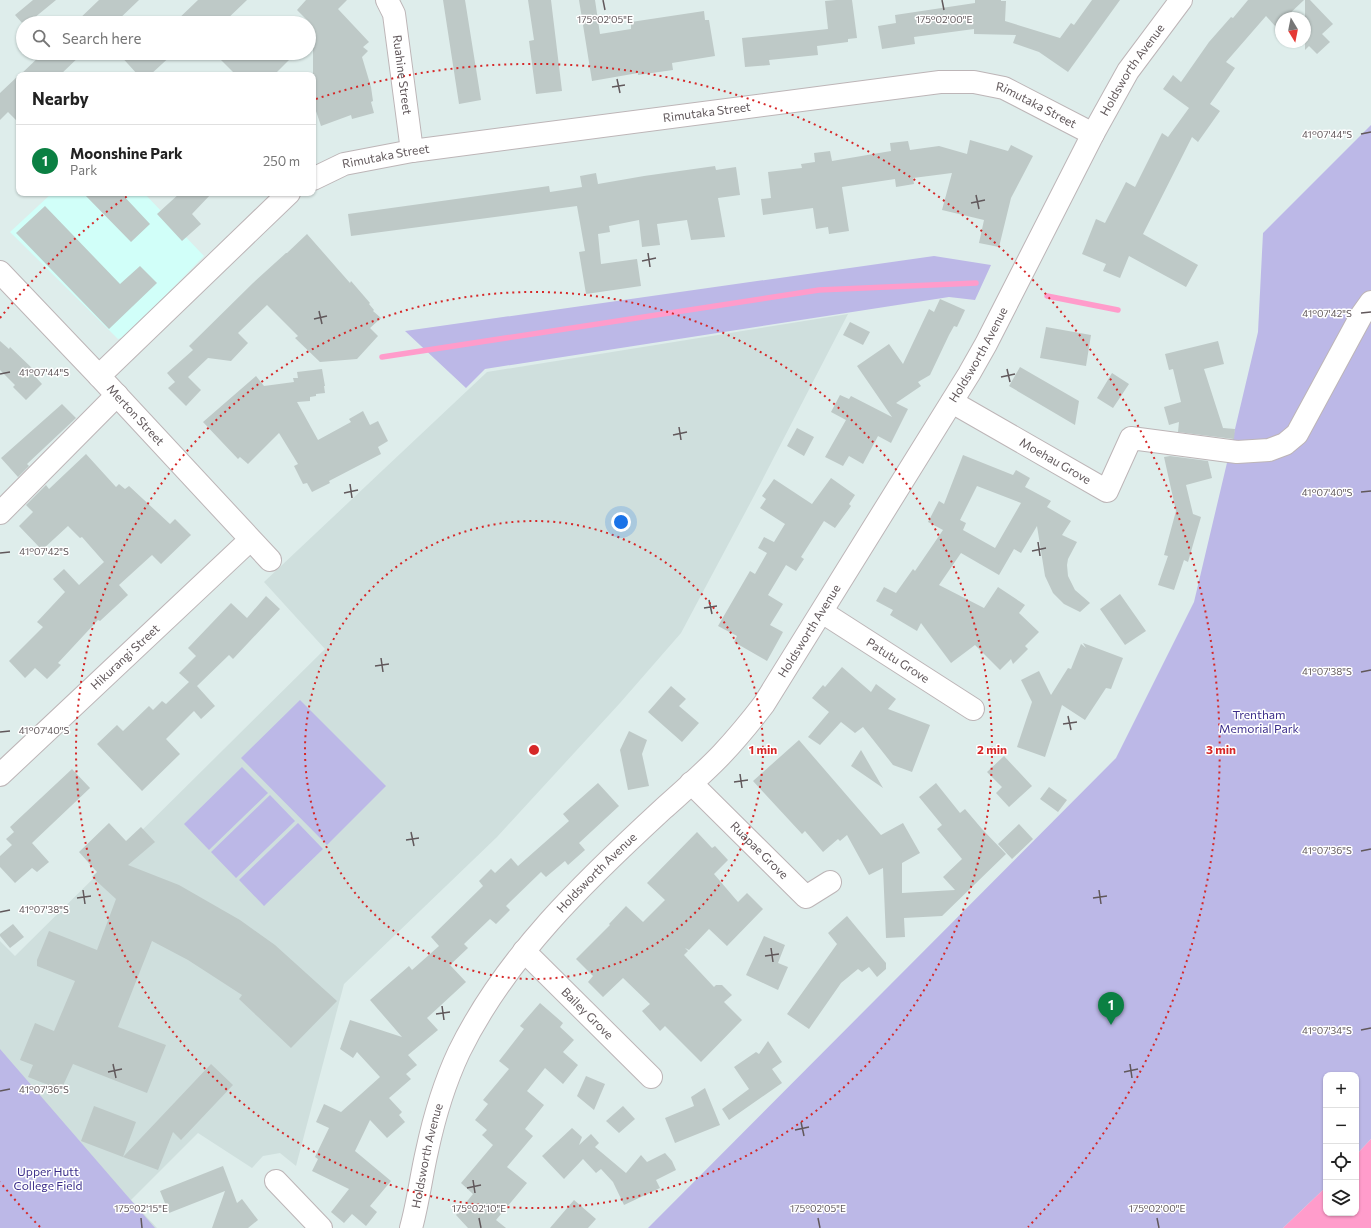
<!DOCTYPE html>
<html lang="en">
<head>
<meta charset="utf-8">
<style>
  :root { --surface:#fff; --page:#f6f6f6; --text:#222; --muted:#767676; --line:#e0e0e0; --accent:#0b8043 }
  body { margin:0; font-family:Commissioner,sans-serif; background:var(--page); color:var(--text) }
  .controls { position:absolute; right:12px; bottom:12px; display:grid; overflow:hidden; border-radius:8px; box-shadow:0 1px 3px #0004 }
  .controls button { width:36px; height:36px; display:grid; place-items:center; padding:0; border:0; border-bottom:1px solid var(--line); background:var(--surface); color:var(--text); font:20px sans-serif }
  .compass { position:absolute; left:1275px; top:12px; width:36px; height:36px; border-radius:50%; background:var(--surface); box-shadow:0 1px 3px #0004; rotate:170deg }
  .you { position:absolute; left:621px; top:522px; width:14px; height:14px; margin:-10px; border:3px solid #fff; border-radius:50%; background:#1a73e8; box-shadow:0 0 0 6px #1a73e833 }
  .badge { display:grid; place-items:center; width:26px; height:26px; border-radius:50%; background:var(--accent); color:#fff; font-size:13px; font-weight:700 }
  .pin { position:absolute; translate:-50% -33px; filter:drop-shadow(0 1px 2px #0008) }
  .pin::after { content:''; position:absolute; top:21px; width:14px; height:12px; background:inherit; clip-path:polygon(0 0,100% 0,50% 100%) }
  .list { margin:0; padding:0; list-style:none }
  h2 { display:flex; justify-content:space-between; align-items:center; height:52px; margin:0; padding:0 16px; font-size:17px }
  h2 small { font-size:13px; font-weight:400; color:var(--muted) }
  .list li { display:grid; grid-template-columns:26px 1fr auto; gap:12px; align-items:center; box-sizing:border-box; height:72px; padding:0 16px; border-top:1px solid var(--line) }
  .list b { display:block; font-size:15px; white-space:nowrap }
  .list p { margin:0; font-size:13px; white-space:nowrap; color:var(--muted) }
  .list em { font-size:13px; font-style:normal; color:var(--muted) }
  .icon { flex:none; width:22px; height:22px; fill:none; stroke:currentColor; stroke-width:2; stroke-linecap:round; stroke-linejoin:round }
  .map { position:relative; flex:none; width:1371px; height:1228px; overflow:hidden }
  .search { position:absolute; background:var(--surface); box-shadow:0 1px 3px #0004; left:16px; top:16px; width:300px; height:44px; display:flex; align-items:center; gap:10px; box-sizing:border-box; padding:0 14px; border-radius:22px; color:var(--muted); font-size:15px }
  .panel { position:absolute; background:var(--surface); box-shadow:0 1px 3px #0004; left:16px; top:72px; width:300px; height:124px; border-radius:8px }
  .map>svg:first-child { display:block }
  .commercial { fill:#d1fff9 }
  .education { fill:#cfdfdd }
  .green { fill:#bcb8e7 }
  .water { fill:#ff9ccb }
  .lines { fill:none; stroke-linecap:round; stroke-linejoin:round }
  .stream { stroke:#ff9ccb; stroke-width:5.5 }
  .building { fill:#bec9c7; fill-rule:evenodd }
  .minor-casing { stroke:#bdb5b7; stroke-width:24 }
  .minor { stroke:#fff; stroke-width:22 }
  .ticks { fill:none; stroke:#61585b; stroke-width:1.5 }
  .ring { fill:none; stroke:#d62828; stroke-width:2; stroke-dasharray:2 4 }
  .labels { text-anchor:middle; stroke-width:3; stroke-linejoin:round; paint-order:stroke }
  .street-label { font-size:12px; fill:#61585b; stroke:#fff }
  .park-label { font-size:12px; fill:#3b2e8a; stroke:#fff }
  .ticks-label { font-size:10px; text-anchor:middle; fill:#61585b; stroke:#fff; stroke-width:3; stroke-linejoin:round; paint-order:stroke }
  .centre { fill:#d62828; stroke:#fff; stroke-width:2 }
  .ring-label { font-size:12px; text-anchor:middle; font-weight:bold; fill:#d62828; stroke:#fff; stroke-width:3; stroke-linejoin:round; paint-order:stroke }
</style>
</head>
<body>
<div class="map">
<svg width="1371" height="1228" viewBox="0 0 1371 1228">
  <rect width="100%" height="100%" fill="#deedeb"/>
  <path class="commercial" d="M52 193H144L204 256 126 336 118 339 10 232Z"/>
  <path class="education" d="M848 314 754 496 681 633 620 703 497 837 344 984 296 1166 280 1153 263 1156 252 1168 198 1133 131 1200 157 1228H0V941L15 956 325 649 264 582 487 372Z"/>
  <path class="green" d="M1371 125V1139L1356 1155V1075H1326V1187L1283 1228H648L1116 758 1194 602 1258 332 1263 233Z
    M934 256 991 265 975 300 949 297 485 369 466 388 405 331Z
    M300 700 386 786 327 845 241 758Z
    M242 767 268 793 209 850 184 824Z
    M270 795 295 821 236 878 211 852Z
    M298 823 323 849 264 906 239 880Z
    M0 1049 155 1228H0Z"/>
  <path class="water" d="M1371 1139V1228H1283L1326 1187V1213H1356V1155Z"/>
  <g class="lines">
    <path class="stream" d="M1047 296 1118 310
      M382 357 819 290 976 283"/>
  </g>
  <path class="building" d="M33 0H56L28 23H23V24L15 15Z
    M99 0H139L115 23H75Z
    M198 0H247L223 23H174Z
    M306 0H347L338 9 369 42 363 47 368 51 362 57 371 87 373 101 371 102 374 113 352 119 351 115 321 126 313 102V47L309 51V22L297 10Z
    M443 0H465L481 100 459 104Z
    M528 0H551L562 91 536 94 529 41 534 40Z
    M579 0H595L600 34 631 29V22L704 11 705 20H709L715 56 672 63 673 70 638 75V73L592 81Z
    M836 0H852L857 38 848 39V42L817 46 818 55 769 60 770 65 745 67 742 38 828 29 825 1Z
    M975 0H1001V1H1006L1005 21 1060 38 1071 23 1074 25 1092 0H1120L1068 72 1039 52 1013 43 1016 35 974 34V29L914 37 915 44 882 49 878 26 896 23 895 15 975 3Z
    M1248 0H1304L1285 18H1281V22L1276 27 1266 16 1226 62 1235 68 1210 104 1220 111 1198 142 1192 137 1143 234 1198 265 1186 287 1129 256 1120 278 1103 271 1106 264 1082 254 1096 219 1105 223 1126 182 1135 187 1162 133 1168 137 1189 108 1163 89 1173 75 1181 82 1209 42 1231 17 1233 18Z
    M1305 0H1310L1333 24 1322 34 1330 42 1317 54 1309 46 1305 50Z
    M43 53H83L60 75H20Z
    M118 53H174L150 75H138Z
    M214 53H296L274 75H236Z
    M19 75V123L8 112 0 120V93Z
    M970 140 1008 151 1011 145 1033 156 1011 198 999 247 979 243 984 220 942 210 952 173 913 178 914 184 896 187 895 179 842 187 849 231 829 234 828 227 816 229 813 208 763 215 761 199 771 198 768 172 802 168 801 164 815 162 814 153 830 151 832 161 891 151 890 143 908 141 910 150 939 146 967 154Z
    M715 166 716 170 736 167 740 195 718 198 725 237 691 240 687 220 657 224 660 245 642 247 639 220 609 226 610 232 598 234 601 264 637 259 641 286 586 294 579 252 585 251 577 206 351 236 348 214 549 186 550 192 582 187 580 176 596 173 598 184 644 176Z
    M83 193H121L150 224 131 242Z
    M180 193H212L192 214 201 224 182 241 157 214Z
    M45 206 120 284 140 266 157 283 109 329 16 233Z
    M307 234 350 283 351 281 370 303 369 304 374 310 373 311 381 318 370 328 378 336 357 359 320 362 295 338 298 336 267 305 238 333 248 343 231 361 208 358 188 377 201 390 186 406 168 388 175 382 167 373 193 350 189 346 253 283 286 253H287Z
    M940 299 965 310 957 327 954 326 949 335 930 375 918 382 921 386 896 403 908 409 891 443 878 436 863 464 849 456 843 466 825 457 846 420 831 412 840 395 849 399 851 396 892 417 857 366 889 344 903 364 929 309 934 312Z
    M850 322 870 332 863 345 843 335Z
    M1046 327 1091 335 1086 366 1040 358Z
    M0 341 9 349 10 347 34 370 31 372 42 384 26 400 13 387 15 385 0 370Z
    M1218 341 1224 364 1204 369 1223 428 1235 429 1234 439 1178 432 1179 422 1169 425 1164 407 1181 402 1173 369 1169 370 1165 354Z
    M1020 367 1079 401 1075 425 1009 386Z
    M322 369 325 386H324L325 393 316 394V396L310 397V401L297 402 318 440 351 422 349 419 363 411 370 425 378 421 388 441 378 447 381 454 329 481 330 483 312 492 307 483 303 484 294 466 298 464 279 433 248 464 240 457 238 459 203 422 256 376 264 386 294 382 293 378H298L297 372Z
    M1112 373 1129 384 1113 408 1097 398Z
    M62 404 76 418 27 464 29 466 18 477 1 458Z
    M797 428 814 437 804 456 787 446Z
    M86 454 116 487 119 484 125 489 129 486 170 524 175 519 191 535 161 564 152 555 119 585 128 595 100 621 98 620 58 663 61 665 47 679 35 668 25 678 9 661 43 627 37 622 65 592 53 579 64 569 79 585 104 562 82 537 80 538 68 526 42 550 19 526 33 512 26 505 46 485 49 489Z
    M963 455 1013 475 1016 470 1030 478 1025 487 1051 501 1047 507 1071 521 1062 535 1077 542 1068 559 1067 565 1068 576 1075 590 1090 603 1080 612 1064 604 1053 593 1045 576 1037 526 1021 553 1014 549 999 575 961 553 939 585 984 608 998 587 1025 605 1019 613 1039 632 1025 646 1028 649 1013 664 1011 659 1000 670 975 645 951 663 921 623 917 631 890 615 893 610 876 601 884 587 896 593 913 569 915 571 943 530 928 522 939 501 944 504ZM977 486 1021 503 995 548 963 530 966 523 960 520Z
    M1170 456 1208 461 1212 478 1186 485 1193 514 1201 517 1188 562 1184 560 1174 590 1158 585 1168 556 1164 555 1176 511 1164 457Z
    M831 478 855 495 849 504 851 506 835 528 824 521 801 557 804 559 796 571 786 565 768 595 783 604 770 625 783 632 767 661 734 642 737 636 718 626 750 571 755 574 767 553 758 548 764 537 774 542 785 524 760 508 766 499 762 496 774 479 812 504Z
    M1120 594 1146 631 1125 645 1100 609Z
    M266 596 280 609 233 659 229 655 197 686 215 706 201 719 194 711 166 739 180 754 142 791 97 744 117 725 123 731 149 706 153 710 162 701 166 704 189 682 179 673 196 656 188 648 231 603 247 618Z
    M1083 643 1123 658 1111 689 1106 688 1085 720 1062 705 1045 757 1017 747 1032 702 1021 680 1039 671 1051 695 1068 668 1071 669 1081 644 1086 648Z
    M842 667 871 692 876 684 896 699 888 709 930 725 912 772 893 765 863 727 855 733 841 722 820 745 808 737 829 712 812 698 823 685 825 687Z
    M671 686 686 699 679 706 699 723 682 742 648 712Z
    M629 731 647 740 642 754 649 786 628 790 620 750Z
    M799 740 881 835 903 823 920 853 902 863V893L955 890 943 877 962 859 937 829 942 825 919 797 936 783 960 813 965 809 982 829 1006 854 942 916 904 918 905 937 886 938 883 868 869 875 847 835 840 841 838 839 823 852 805 831 802 834 753 781Z
    M861 750 883 788 851 766Z
    M1004 756 1032 786 1009 807 996 793 1002 787 987 772Z
    M72 769 90 788 32 843 49 862 37 872 32 868 15 883 0 867V856L12 845 6 839 14 832 10 827Z
    M598 783 619 806 579 843 585 850 568 865 565 861 546 877 541 872 506 906 510 910 496 924 490 919 464 944 468 948 450 965 466 982 427 1018 438 1030 408 1055 417 1065 406 1074 411 1079 389 1098 402 1112 399 1115 405 1122 387 1138 370 1120 355 1151 391 1181 370 1206 377 1212 366 1226 352 1214 344 1223 331 1212 349 1189 312 1171 318 1159 315 1157 329 1128 316 1122 324 1104 341 1112 380 1077 357 1052 353 1058 340 1049 350 1020 402 1037 370 1000 409 966 412 970 439 946 431 937 483 886 479 881 491 869 495 873 511 858 518 866 569 821 563 814Z
    M1049 787 1067 800 1058 812 1040 799Z
    M109 823 126 841 141 827 155 842 128 865 179 885 240 920 275 945 337 1001 291 1048 239 999 242 995 188 960 152 941 118 1027 166 1045 147 1093 73 1064 61 1090 28 1077 33 1065 20 1060 35 1023 54 1031 75 981 37 966V960L49 931 97 950 116 899 92 877 97 872 79 852Z
    M1019 824 1033 839 1012 859 998 844Z
    M697 832 712 848 715 846 728 860 714 874 738 902 747 893 763 909 727 946 709 929 689 950 685 948 688 951 684 955 714 987 716 985H722L732 995 724 1002 742 1020 701 1062 665 1026 660 1031 642 1011 650 1004 623 978 603 997 588 982 593 976 576 959 610 925 609 924 626 906 643 922 665 900 647 883Z
    M847 916 886 963V969L877 977 869 967 862 972 858 969 841 983 809 1029 787 1014 837 944 828 933Z
    M13 924 24 937 10 948 0 936V934Z
    M764 936 785 945 778 963 788 967 778 990 746 975Z
    M540 1003 563 1023 560 1027 574 1040 563 1052 578 1065 563 1084 545 1068 527 1091 544 1105 525 1129 533 1136 507 1167 527 1183 496 1220 506 1228H468L456 1215 473 1194 461 1183 493 1145 482 1135 487 1130 475 1120 488 1104 483 1100 509 1069 499 1061 524 1029 520 1026Z
    M768 1041 782 1062 772 1069 782 1083 729 1120 722 1109 749 1089 734 1067 756 1052 759 1054Z
    M211 1064 233 1085 181 1140 173 1132 158 1170 123 1157Z
    M586 1076 605 1084 594 1110 577 1096Z
    M705 1088 720 1125 675 1143 665 1118 694 1106 691 1097Z
    M94 1106 136 1122 123 1157 81 1141Z
    M623 1106 635 1119 619 1133 606 1121Z
    M572 1128 582 1137 579 1145 591 1134 599 1143 595 1147 626 1173 641 1155 647 1162 665 1153 672 1161 676 1170 656 1180 660 1188 624 1205 613 1182 601 1169 596 1173 583 1159 564 1179 542 1156Z
    M223 1166 237 1203 242 1199 258 1220 248 1228H212L225 1191 169 1213 160 1191Z
    M574 1200 596 1219 588 1228H550Z"/>
  <g class="lines">
    <g class="minor-casing">
      <g id="minor">
        <path id="s1" d="M387 0 394 14 412 151"/>
        <path id="s2" d="M313 179 344 164 412 151 940 82H974L1004 88 1093 134"/>
        <path id="s3" d="M0 272 99 376 270 560"/>
        <path d="M99 376 289 193"/>
        <path id="s4" d="M952 402 1107 491 1131 438 1237 452 1269 450 1285 444 1297 434 1361 316 1371 302"/>
        <path d="M0 513 117 395"/>
        <path id="s5" d="M822 612 973 709"/>
        <path id="s6" d="M0 775 250 540"/>
        <path id="s7" d="M691 783 806 897 830 882"/>
        <path id="s8" d="M524 951 651 1077"/>
        <path d="M276 1181 321 1228"/>
        <path id="s9" d="M411 1228C418 1203 421 1177 427 1151 434 1118 444 1084 459 1052 506 956 585 881 663 809 683 791 704 773 722 754 737 738 751 721 764 704L969 374 986 344 1093 134 1128 71 1181 0"/>
      </g>
    </g>
    <use href="#minor" class="minor"/>
  </g>
  <path class="ticks" d="M603 0 605 10M942 0 944 10M617 79 620 93M612 87 625 85M1361 134 1371 132M976 195 979 209M971 203 985 200M648 253 650 267M642 261 656 258M319 311 322 324M1361 313 1371 312M314 319 327 316M1007 369 1010 382M0 374 10 372M1001 377 1015 374M679 427 681 440M673 435 687 432M350 484 352 498M1361 492 1371 491M344 493 358 490M1038 542 1040 556M1032 551 1046 548M0 553 10 552M709 600 712 614M704 608 717 606M381 658 383 672M375 666 389 664M1361 672 1371 670M1068 716 1071 730M1063 724 1077 722M0 732 10 731M740 774 742 788M734 782 748 780M411 832 414 846M406 840 419 838M1361 851 1371 849M83 890 85 904M1099 890 1101 904M77 898 91 896M1093 898 1107 896M0 912 10 910M771 948 773 962M765 956 779 954M442 1006 444 1020M436 1014 450 1012M1361 1030 1371 1028M113 1064 116 1078M1130 1064 1132 1078M108 1072 122 1069M1124 1072 1138 1069M0 1091 10 1089M801 1122 804 1136M795 1130 809 1127M473 1180 475 1193M467 1188 481 1185M141 1218 142 1228M479 1218 481 1228M818 1218 820 1228M1157 1218 1159 1228"/>
  <g class="ring">
    <circle cx="534" cy="750" r="229"/>
    <circle cx="534" cy="750" r="458"/>
    <path d="M40 1227A687 687 0 0 1 0 1182M0 318A687 687 0 0 1 130 194M316 99A687 687 0 0 1 1028 1227"/>
  </g>
  <g class="labels">
    <g class="street-label">
      <text dy="4" stroke="none"><textPath href="#s9" startOffset="1382">Holdsworth Avenue</textPath></text>
      <text dy="4" stroke="none"><textPath href="#s1" startOffset="77">Ruahine Street</textPath></text>
      <text dy="4" stroke="none"><textPath href="#s2" startOffset="737">Rimutaka Street</textPath></text>
      <text dy="4" stroke="none"><textPath href="#s2" startOffset="401">Rimutaka Street</textPath></text>
      <text dy="4" stroke="none"><textPath href="#s2" startOffset="77">Rimutaka Street</textPath></text>
      <text dy="4" stroke="none"><textPath href="#s9" startOffset="1058">Holdsworth Avenue</textPath></text>
      <text dy="4" stroke="none"><textPath href="#s3" startOffset="197">Merton Street</textPath></text>
      <text dy="4" stroke="none"><textPath href="#s4" startOffset="119">Moehau Grove</textPath></text>
      <text dy="4" stroke="none"><textPath href="#s9" startOffset="734">Holdsworth Avenue</textPath></text>
      <text dy="4" stroke="none"><textPath href="#s6" startOffset="172">Hikurangi Street</textPath></text>
      <text dy="4" stroke="none"><textPath href="#s5" startOffset="90">Patutu Grove</textPath></text>
      <text dy="4" stroke="none"><textPath href="#s7" startOffset="96">Ruapae Grove</textPath></text>
      <text dy="4" stroke="none"><textPath href="#s9" startOffset="410">Holdsworth Avenue</textPath></text>
      <text dy="4" stroke="none"><textPath href="#s8" startOffset="89">Bailey Grove</textPath></text>
      <text dy="4" stroke="none"><textPath href="#s9" startOffset="74">Holdsworth Avenue</textPath></text>
    </g>
    <g class="park-label">
      <text x="1259" y="719">Trentham<tspan x="1259" dy="14">Memorial Park</tspan></text>
      <text x="48" y="1176">Upper Hutt<tspan x="48" dy="14">College Field</tspan></text>
    </g>
  </g>
  <g class="ticks-label">
    <text x="605" y="23">175°02'05"E</text>
    <text x="944" y="23">175°02'00"E</text>
    <text x="1327" y="138">41°07'44"S</text>
    <text x="1327" y="317">41°07'42"S</text>
    <text x="44" y="376">41°07'44"S</text>
    <text x="1327" y="496">41°07'40"S</text>
    <text x="44" y="555">41°07'42"S</text>
    <text x="1327" y="675">41°07'38"S</text>
    <text x="44" y="734">41°07'40"S</text>
    <text x="1327" y="854">41°07'36"S</text>
    <text x="44" y="913">41°07'38"S</text>
    <text x="1327" y="1034">41°07'34"S</text>
    <text x="44" y="1093">41°07'36"S</text>
    <text x="141" y="1212">175°02'15"E</text>
    <text x="479" y="1212">175°02'10"E</text>
    <text x="818" y="1212">175°02'05"E</text>
    <text x="1157" y="1212">175°02'00"E</text>
  </g>
  <circle cx="534" cy="750" r="6" class="centre"/>
  <g class="ring-label">
    <text x="763" y="754">1 min</text>
    <text x="992" y="754">2 min</text>
    <text x="1221" y="754">3 min</text>
  </g>
</svg>
<div class="controls">
<button>+</button>
<button>−</button>
<button><svg class="icon" aria-label="locate" viewBox="0 0 24 24"><circle cx="12" cy="12" r="6"/><path d="M12 2v4M12 18v4M2 12h4M18 12h4"/></svg></button>
<button><svg class="icon" aria-label="layers" viewBox="0 0 24 24"><path d="M12 4l9 5-9 5-9-5zM3 14l9 5 9-5"/></svg></button>
</div>
<svg class="compass" viewBox="-18 -18 36 36"><path d="M0-13l5 13h-10z" fill="#e53935"/><path d="M0 13l5-13h-10z" fill="#767676"/></svg>
<div class="you"></div>
<div class="pin badge" style="left:1111px;top:1025px">1</div>
<div class="search"><svg class="icon" aria-label="search" viewBox="0 0 24 24"><circle cx="10" cy="10" r="6"/><path d="M15 15l6 6"/></svg>Search here</div>
<section class="panel">
<h2>Nearby<small></small></h2>
<ul class="list">
<li><span class="badge">1</span><div><b>Moonshine Park</b><p>Park</p></div><em>250 m</em></li>
</ul>
</section>
</div>
</body>
</html>
